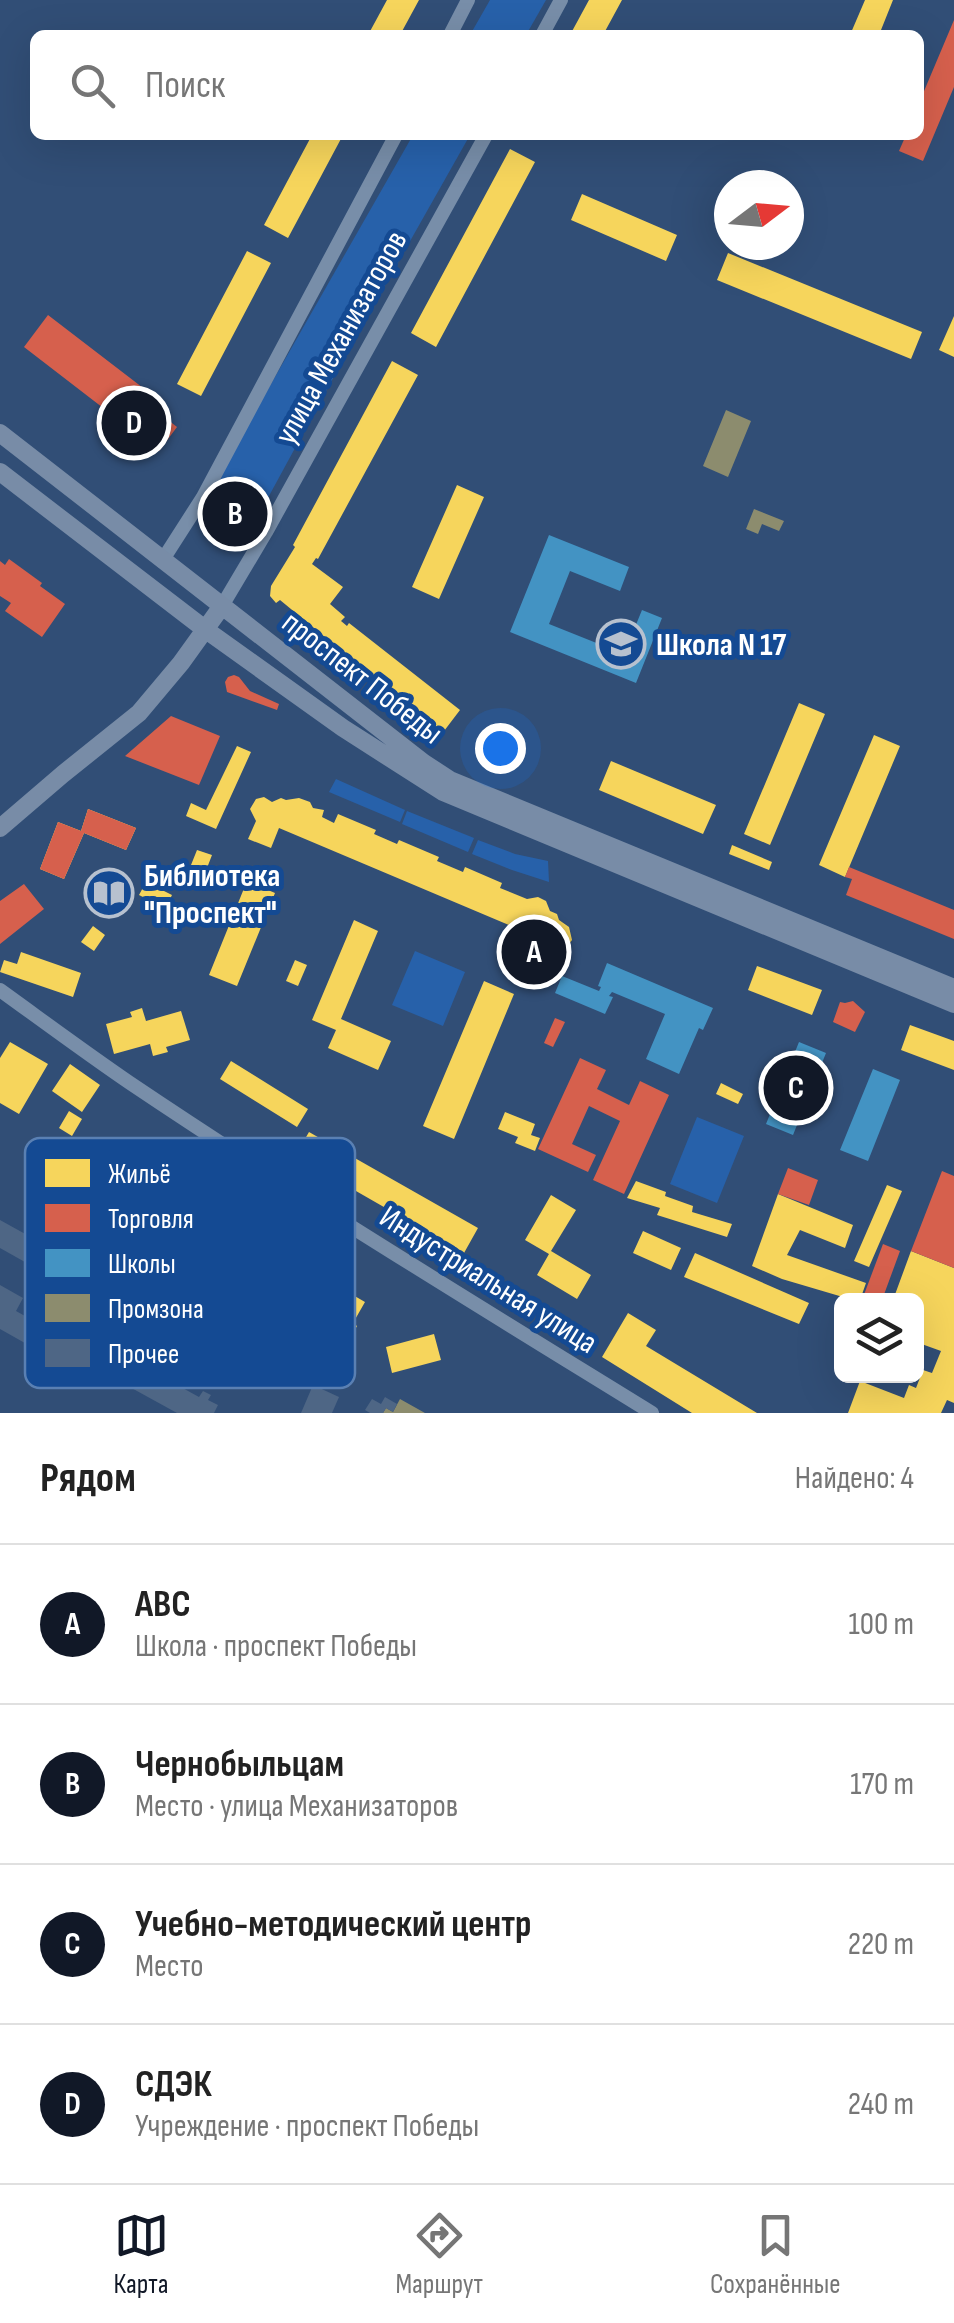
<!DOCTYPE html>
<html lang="ru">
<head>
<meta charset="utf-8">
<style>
  :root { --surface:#fff; --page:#f6f6f6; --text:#222; --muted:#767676; --line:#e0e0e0; --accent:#111827 }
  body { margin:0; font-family:"Sofia Sans Condensed",sans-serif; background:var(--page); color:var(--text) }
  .controls { position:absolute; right:30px; bottom:30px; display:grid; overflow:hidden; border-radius:15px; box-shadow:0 10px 40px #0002 }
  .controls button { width:90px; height:90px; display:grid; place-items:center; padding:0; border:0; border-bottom:2px solid var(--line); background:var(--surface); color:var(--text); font:50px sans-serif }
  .compass { position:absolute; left:714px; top:170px; width:90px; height:90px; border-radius:50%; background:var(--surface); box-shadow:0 10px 40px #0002; rotate:74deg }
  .you { position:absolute; left:500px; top:748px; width:35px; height:35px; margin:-25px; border:8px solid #fff; border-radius:50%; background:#1a73e8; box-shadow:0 0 0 15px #1a73e833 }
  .badge { display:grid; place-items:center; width:65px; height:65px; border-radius:50%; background:var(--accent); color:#fff; font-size:32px; font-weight:700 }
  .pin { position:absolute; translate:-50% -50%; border:5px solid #fff; box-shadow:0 2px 10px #0006 }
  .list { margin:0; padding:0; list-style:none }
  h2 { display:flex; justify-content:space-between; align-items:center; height:130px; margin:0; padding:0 40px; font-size:42px }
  h2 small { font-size:32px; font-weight:400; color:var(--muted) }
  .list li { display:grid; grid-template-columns:65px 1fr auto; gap:30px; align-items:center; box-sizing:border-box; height:160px; padding:0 40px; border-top:2px solid var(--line) }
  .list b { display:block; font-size:38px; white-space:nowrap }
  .list p { margin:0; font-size:32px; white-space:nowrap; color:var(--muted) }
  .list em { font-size:32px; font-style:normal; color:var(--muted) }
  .icon { flex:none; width:55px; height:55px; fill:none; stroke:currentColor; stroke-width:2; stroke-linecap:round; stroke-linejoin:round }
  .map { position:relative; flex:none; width:954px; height:1413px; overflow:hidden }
  .search { position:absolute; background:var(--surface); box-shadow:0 10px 40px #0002; left:30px; right:30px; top:30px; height:110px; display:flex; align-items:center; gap:25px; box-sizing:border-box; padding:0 35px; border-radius:15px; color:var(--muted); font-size:38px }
  .sheet { height:770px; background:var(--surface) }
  nav { display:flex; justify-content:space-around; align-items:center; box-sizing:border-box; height:140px; border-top:2px solid var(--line); background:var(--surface); font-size:28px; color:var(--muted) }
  nav a { display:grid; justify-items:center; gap:5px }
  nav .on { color:var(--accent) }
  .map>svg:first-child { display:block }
  .green { fill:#2761aa }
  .homes { fill:#f6d55c }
  .shops { fill:#d6604d }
  .schools { fill:#4393c3 }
  .industry { fill:#8c8c6e }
  .building { fill:#4e6685 }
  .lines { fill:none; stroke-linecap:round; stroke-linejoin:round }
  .minor { stroke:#788ea9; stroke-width:14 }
  .major { stroke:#788ca7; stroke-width:18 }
  .labels { text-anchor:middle; stroke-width:10; stroke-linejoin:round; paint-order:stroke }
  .street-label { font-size:32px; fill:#fff; stroke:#144a93 }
  .poi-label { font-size:32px; font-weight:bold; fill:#fff; stroke:#144a93; text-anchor:start }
  .key { fill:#144a93; stroke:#5a80b3; stroke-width:2.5 }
  .key-label { font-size:28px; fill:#fff }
</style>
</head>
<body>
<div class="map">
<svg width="954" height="1413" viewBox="0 0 954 1413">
  <rect width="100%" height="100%" fill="#314e76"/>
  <path class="green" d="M490 0H546L526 35H470Z
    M413 135H470L344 358 257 518 211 489Z
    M336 779 405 810 400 822 329 792Z
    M407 811 474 838 468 852 402 824Z
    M478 840 515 854 548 861 549 882 512 870 472 854Z
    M415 951 465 972 443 1026 392 1005Z
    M697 1117 744 1136 717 1203 670 1184Z"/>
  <path class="homes" d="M387 0H419L400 35H368Z
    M589 0H622L603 35H570Z
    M865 0H893L879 35H850Z
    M312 135H343L288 238 264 225Z
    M510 149 535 162 436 347 411 333Z
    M582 194 677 235 666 261 571 220Z
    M247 251 271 263 201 396 177 384Z
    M728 253 922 332 911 359 717 280Z
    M954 316V357L939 350Z
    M392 361 418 375 318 559 316 558 312 564 343 587 330 604 345 617 341 621 347 626 349 623 460 710 441 735 330 647 333 643 331 642 280 600 276 603 270 596 271 586 295 547 293 545Z
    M457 485 484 497 439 599 412 587Z
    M799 703 825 714 770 845 744 834Z
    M874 735 900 746 845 877 819 865Z
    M237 746 251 752 216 829 186 816 191 803 206 810Z
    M611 761 716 805 703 834 599 790Z
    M264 797 272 802 281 798 286 800 299 798 310 802 313 808 324 810 322 817 334 823 338 814 376 830 374 834 397 844 399 840 439 857 437 861 463 872 465 867 502 883 500 888 527 899 538 897 546 901 550 911 557 914 559 920 569 927 572 940 566 948 558 951H550L540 974 524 967 537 937 279 828 271 848 248 839 256 821 250 809 256 799Z
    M88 809 136 828 126 850 84 833 64 879 40 869 58 822 81 831Z
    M732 845 772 862 769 870 729 854Z
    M197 850 212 855 202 881 187 875Z
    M247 881 275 893 237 986 209 975Z
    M146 882 172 895 162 915 153 910 155 907 142 900 143 897 139 895Z
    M354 920 378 931 341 1019 391 1041 378 1070 328 1048 336 1030 312 1020Z
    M93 926 105 935 94 951 81 942Z
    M21 952 81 973 73 997 0 972 4 960 17 964Z
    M295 960 307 965 298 986 286 981Z
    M757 966 822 990 812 1015 748 990Z
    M484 981 514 994 454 1139 423 1126Z
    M142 1008 146 1021 181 1011 190 1040 166 1047 168 1052 153 1056 150 1044 114 1054 106 1024 132 1017 130 1012Z
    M910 1025 954 1041V1070L901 1050Z
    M10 1042 48 1064 19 1114 0 1103V1058Z
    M231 1061 308 1109 297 1127 220 1079Z
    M70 1064 100 1085 82 1112 52 1091Z
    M721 1083 743 1094 738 1104 716 1094Z
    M69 1111 82 1119 72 1136 59 1128Z
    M505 1112 535 1124 531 1135 540 1138 535 1151 515 1143 518 1137 498 1129Z
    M309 1132 478 1228 464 1253 295 1156Z
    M636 1181 666 1192 665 1196 693 1206 692 1212 732 1224 727 1237 657 1215 660 1208 627 1198Z
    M887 1185 902 1191 869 1267 854 1261Z
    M778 1194 853 1225 845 1248 800 1230 787 1255 866 1283 860 1300H853L782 1279 752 1266Z
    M551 1195 576 1210 551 1251 591 1275 577 1299 537 1275 549 1254 525 1240Z
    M643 1231 681 1248 671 1270 633 1253Z
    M911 1251 954 1268V1403L947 1400 941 1413H848L860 1381 904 1398 909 1385 916 1388 923 1370 932 1373 941 1351 916 1342V1300H893Z
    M695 1253 809 1303 799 1324 684 1277Z
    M339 1287 365 1302 353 1323 357 1326 350 1339 339 1332 321 1365 294 1349 308 1326 303 1323 309 1312 321 1319Z
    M628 1313 656 1330 646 1346 757 1413H692L602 1357Z
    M434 1334 441 1360 392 1373 386 1347Z"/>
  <path class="shops" d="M954 20V87L923 161 899 151 906 135H919V103Z
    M48 315 164 404 158 412 177 427 159 451 24 347Z
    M9 559 42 583 40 586 65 604 42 637 5 611 11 603 0 596V561L5 565Z
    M234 675 239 677 250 691 279 704 277 710 227 692 225 682 228 677Z
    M171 716 220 736 199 785 125 756Z
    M88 809 136 828 126 850 84 833 64 879 40 869 58 822 81 831Z
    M849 867 954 910V939L846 895 852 879 845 877Z
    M24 884 44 909 0 944V901Z
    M853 1001 865 1012 855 1032 833 1022 840 1002 845 1003Z
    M555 1018 565 1022 553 1047 544 1043Z
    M580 1058 606 1070 597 1089 629 1105 640 1081 669 1095 624 1194 593 1180 620 1121 589 1106 572 1144 596 1155 588 1172 538 1149Z
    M788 1168 818 1180 809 1205 778 1194Z
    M942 1171 954 1176V1268L911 1251Z
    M883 1244 900 1251 882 1300H862Z"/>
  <path class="schools" d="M549 535 629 567 620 591 570 571 549 624 624 654 642 610 662 618 636 683 510 632Z
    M120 871 133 886 99 914 87 899Z
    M607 963 713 1008 703 1030 699 1028 679 1074 646 1059 665 1014 612 992 609 996 613 997 605 1014 555 993 562 976 599 991 601 987 598 986Z
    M799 1042 826 1053 793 1135 766 1124Z
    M873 1069 900 1080 868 1161 840 1150Z"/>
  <path class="industry" d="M726 410 751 421 728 477 703 466Z
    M754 509 784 521 779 531 762 524 758 534 746 529Z
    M400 1399 425 1413H383L386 1408 393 1412Z"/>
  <path class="building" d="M0 1220 101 1276 69 1333 86 1342 89 1338 98 1343 102 1337 109 1340 106 1346 199 1397 203 1391 211 1395 208 1400 218 1405 214 1413H177L77 1358 82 1348 66 1339 55 1360 0 1329V1285L23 1298 16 1311 43 1326 62 1291 38 1277 36 1282 26 1277 32 1266 0 1248Z
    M313 1385 339 1397 332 1413H301Z
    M385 1397 397 1404 393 1412 386 1408 383 1413H370L365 1410 372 1399 381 1404Z"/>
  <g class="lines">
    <path class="minor" d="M450 35 468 0
      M542 35 561 0
      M203 497C220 528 229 540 266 532
      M162 561 203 497 396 135
      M222 606 266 532 486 135
      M0 990C43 1021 86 1053 130 1083 301 1198 477 1305 652 1413"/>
    <path class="major" d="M0 433 424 763 450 780 954 988
      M0 472 206 630 343 728 443 792 954 1004
      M0 828 63 774 139 713 181 663 222 606"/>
  </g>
  <defs>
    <g id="school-ring" transform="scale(2.5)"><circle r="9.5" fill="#144a93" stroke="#b7c1cf" stroke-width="1.5"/><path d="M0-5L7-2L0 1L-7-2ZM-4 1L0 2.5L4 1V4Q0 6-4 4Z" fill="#b7c1cf"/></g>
    <g id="library-ring" transform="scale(2.5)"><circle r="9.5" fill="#144a93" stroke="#b7c1cf" stroke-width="1.5"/><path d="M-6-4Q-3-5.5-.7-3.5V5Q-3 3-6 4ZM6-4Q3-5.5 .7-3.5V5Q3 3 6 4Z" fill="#b7c1cf"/></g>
  </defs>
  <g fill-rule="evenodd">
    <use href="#school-ring" x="621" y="644"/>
    <use href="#library-ring" x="109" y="893"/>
  </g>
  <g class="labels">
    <g class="street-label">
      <text transform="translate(340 337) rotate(-61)" y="11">улица Механизаторов</text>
      <text transform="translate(363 677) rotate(38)" y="11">проспект Победы</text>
      <text transform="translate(489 1279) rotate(32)" y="11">Индустриальная улица</text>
    </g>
    <g class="poi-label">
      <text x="656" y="655">Школа N 17</text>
      <text x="144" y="886">Библиотека<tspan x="144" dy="37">"Проспект"</tspan></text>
    </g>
  </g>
  <rect x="25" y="1138" width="330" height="250" rx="15" class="key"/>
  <rect x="45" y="1159" width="45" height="28" fill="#f6d55c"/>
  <rect x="45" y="1204" width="45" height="28" fill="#d6604d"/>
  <rect x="45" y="1249" width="45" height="28" fill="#4393c3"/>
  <rect x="45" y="1294" width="45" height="28" fill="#8c8c6e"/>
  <rect x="45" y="1339" width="45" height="28" fill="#4e6685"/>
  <g class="key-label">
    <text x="108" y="1183">Жильё</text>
    <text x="108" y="1228">Торговля</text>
    <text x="108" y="1273">Школы</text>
    <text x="108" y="1318">Промзона</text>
    <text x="108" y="1363">Прочее</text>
  </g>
</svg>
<div class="controls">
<button><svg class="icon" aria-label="layers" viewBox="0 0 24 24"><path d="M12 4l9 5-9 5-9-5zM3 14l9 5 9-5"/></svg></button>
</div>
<svg class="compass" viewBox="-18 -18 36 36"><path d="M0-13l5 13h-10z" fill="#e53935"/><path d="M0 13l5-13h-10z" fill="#767676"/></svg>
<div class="you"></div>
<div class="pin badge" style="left:534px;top:952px">A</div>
<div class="pin badge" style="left:235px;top:514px">B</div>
<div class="pin badge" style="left:796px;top:1088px">C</div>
<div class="pin badge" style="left:134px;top:423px">D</div>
<div class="search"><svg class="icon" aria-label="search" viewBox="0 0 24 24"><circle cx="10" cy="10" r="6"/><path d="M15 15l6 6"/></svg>Поиск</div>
</div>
<section class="sheet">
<h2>Рядом<small>Найдено: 4</small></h2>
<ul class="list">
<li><span class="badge">A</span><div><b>АВС</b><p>Школа · проспект Победы</p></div><em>100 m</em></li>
<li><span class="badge">B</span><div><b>Чернобыльцам</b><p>Место · улица Механизаторов</p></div><em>170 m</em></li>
<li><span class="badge">C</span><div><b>Учебно-методический центр</b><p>Место</p></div><em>220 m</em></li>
<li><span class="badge">D</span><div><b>СДЭК</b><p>Учреждение · проспект Победы</p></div><em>240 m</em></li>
</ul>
</section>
<nav>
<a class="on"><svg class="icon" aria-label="map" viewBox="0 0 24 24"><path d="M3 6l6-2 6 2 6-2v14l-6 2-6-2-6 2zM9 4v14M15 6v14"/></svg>Карта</a>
<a><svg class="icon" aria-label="directions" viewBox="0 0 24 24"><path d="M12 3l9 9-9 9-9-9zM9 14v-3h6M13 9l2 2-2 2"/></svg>Маршрут</a>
<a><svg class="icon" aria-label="saved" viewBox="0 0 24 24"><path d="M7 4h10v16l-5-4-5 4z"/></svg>Сохранённые</a>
</nav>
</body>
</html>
